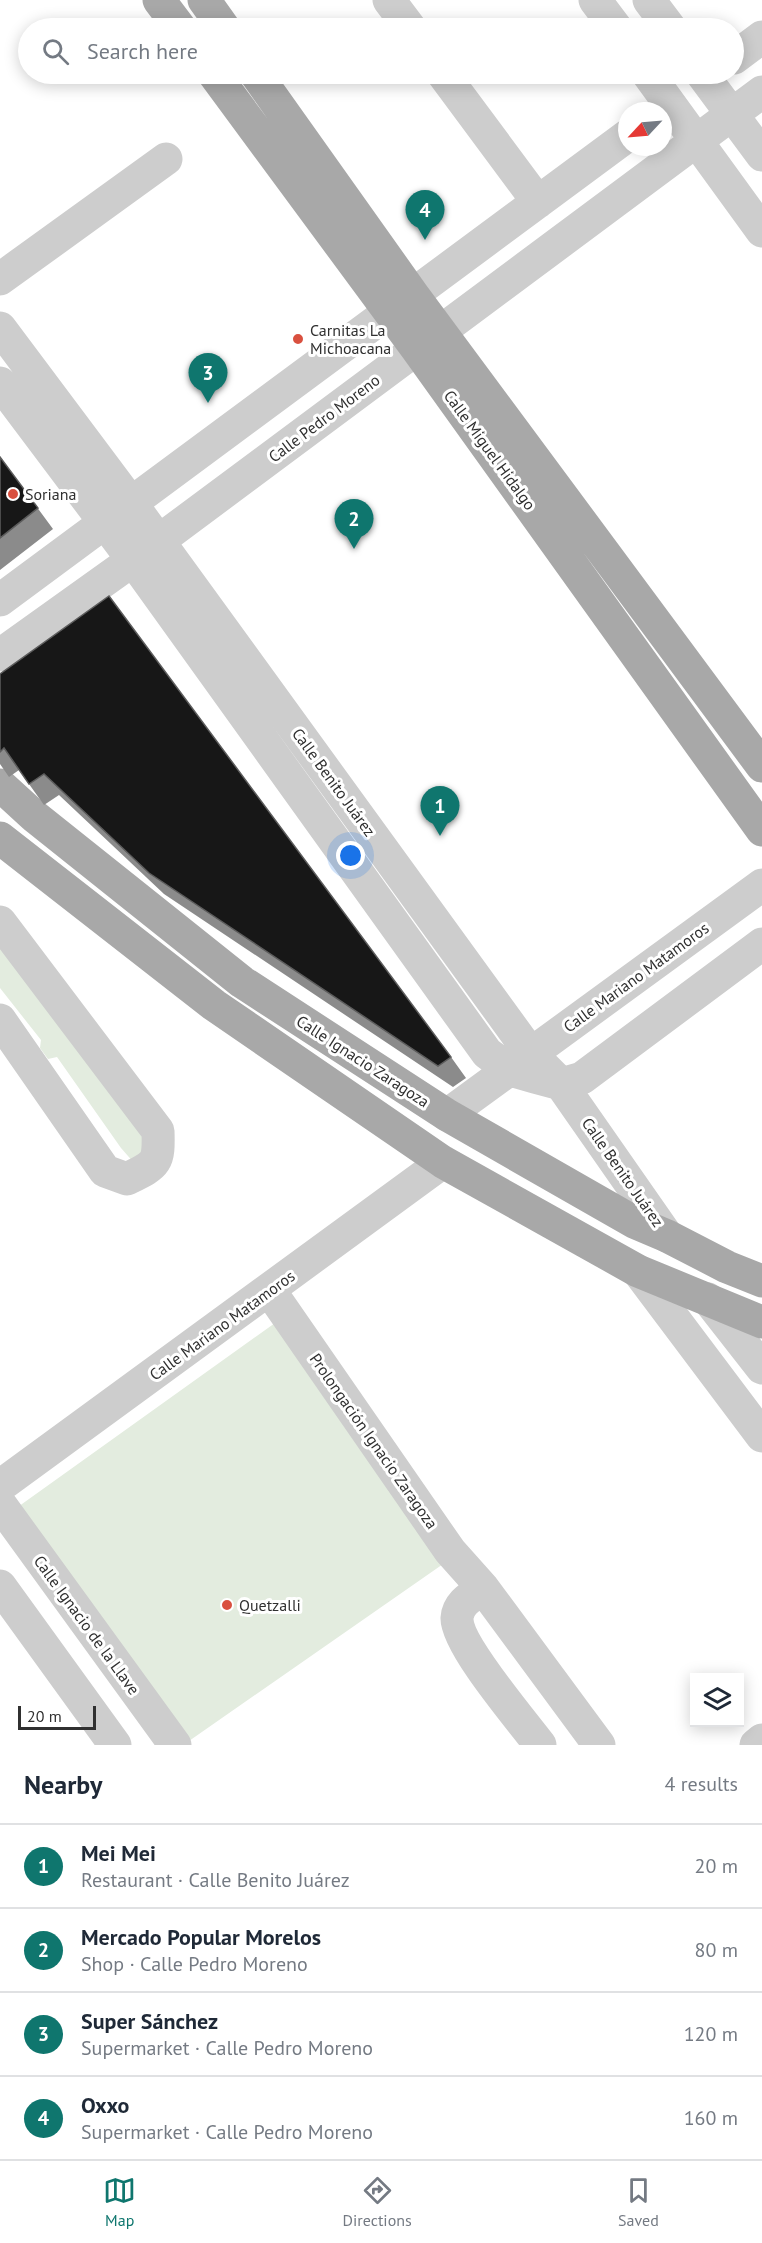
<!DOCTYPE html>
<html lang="en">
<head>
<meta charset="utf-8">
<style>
  :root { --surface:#fff; --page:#f6f6f7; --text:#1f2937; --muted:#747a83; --line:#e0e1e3; --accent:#0f766e }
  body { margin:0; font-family:"PT Sans",sans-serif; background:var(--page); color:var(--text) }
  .controls { position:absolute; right:18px; bottom:18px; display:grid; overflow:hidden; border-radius:0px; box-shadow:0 3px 15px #0003 }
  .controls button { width:54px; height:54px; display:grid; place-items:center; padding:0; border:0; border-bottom:2px solid var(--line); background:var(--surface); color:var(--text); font:30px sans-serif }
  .compass { position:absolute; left:618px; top:102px; width:54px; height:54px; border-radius:50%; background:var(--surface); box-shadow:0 3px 15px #0003; rotate:244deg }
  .scale { position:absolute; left:18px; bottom:15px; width:78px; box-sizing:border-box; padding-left:6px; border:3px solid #303030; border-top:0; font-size:16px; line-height:21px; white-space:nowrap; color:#303030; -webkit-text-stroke:4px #fff; paint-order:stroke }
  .you { position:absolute; left:351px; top:856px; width:21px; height:21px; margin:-15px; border:4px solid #fff; border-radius:50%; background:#1a73e8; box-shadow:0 0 0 9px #1a73e833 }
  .badge { display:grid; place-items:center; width:39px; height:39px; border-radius:50%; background:var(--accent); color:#fff; font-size:20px; font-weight:700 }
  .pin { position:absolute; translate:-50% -50px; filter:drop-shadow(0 2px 3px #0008) }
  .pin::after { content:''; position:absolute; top:32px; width:21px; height:18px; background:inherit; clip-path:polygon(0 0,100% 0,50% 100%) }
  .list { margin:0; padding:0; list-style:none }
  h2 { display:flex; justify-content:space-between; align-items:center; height:78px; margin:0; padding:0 24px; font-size:26px }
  h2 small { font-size:20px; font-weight:400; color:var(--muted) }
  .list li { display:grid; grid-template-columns:39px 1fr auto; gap:18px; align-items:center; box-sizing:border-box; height:84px; padding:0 24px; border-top:2px solid var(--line) }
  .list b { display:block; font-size:22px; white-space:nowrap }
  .list p { margin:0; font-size:20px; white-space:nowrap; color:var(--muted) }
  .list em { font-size:20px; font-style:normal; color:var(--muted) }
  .icon { flex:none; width:33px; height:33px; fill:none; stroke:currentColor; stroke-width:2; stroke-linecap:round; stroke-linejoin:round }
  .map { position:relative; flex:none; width:762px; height:1745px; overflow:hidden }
  .search { position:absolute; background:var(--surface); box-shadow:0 3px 15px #0003; left:18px; right:18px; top:18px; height:66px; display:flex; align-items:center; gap:15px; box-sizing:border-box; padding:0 21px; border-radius:33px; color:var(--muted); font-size:22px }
  .sheet { height:414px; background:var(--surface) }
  nav { display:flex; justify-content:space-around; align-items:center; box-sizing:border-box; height:84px; border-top:2px solid var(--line); background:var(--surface); font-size:16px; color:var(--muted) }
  nav a { display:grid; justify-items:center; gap:3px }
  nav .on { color:var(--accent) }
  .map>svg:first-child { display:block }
  .green { fill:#e3ecdf }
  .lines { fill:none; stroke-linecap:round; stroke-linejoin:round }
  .minor { stroke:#cdcdcd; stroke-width:33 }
  .major { stroke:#a8a8a8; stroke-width:33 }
  .wall { fill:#8b8b8b }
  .building { fill:#171717; stroke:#5d5d5d; stroke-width:1.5 }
  .poi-dot { fill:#d9503f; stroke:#fff; stroke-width:2 }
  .labels { text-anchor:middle; stroke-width:6; stroke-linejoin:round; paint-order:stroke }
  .poi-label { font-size:16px; fill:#303030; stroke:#fff; text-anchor:start }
  .street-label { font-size:16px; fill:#303030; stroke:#fff }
</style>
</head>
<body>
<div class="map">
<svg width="762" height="1745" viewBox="0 0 762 1745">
  <rect width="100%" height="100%" fill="#fff"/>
  <path class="green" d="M0 937 141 1132 146 1146 135 1164 121 1148 57 1057 48 1059 40 1048 41 1040 0 988Z
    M275 1323 446 1562 189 1741 15 1509Z"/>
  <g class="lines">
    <path class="minor" d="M389 0 410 28
      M595 0 616 28
      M649 0 670 28
      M734 58 762 37
      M443 74 538 202
      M648 74 762 231
      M702 74 762 155
      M0 279 166 159
      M0 328 131 503 531 1054 561 1084 667 1236
      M0 383 133 560 487 1053 510 1070 535 1077 561 1084 582 1078 762 944
      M0 600 627 136
      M0 655 133 560 762 92
      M0 922 158 1131C159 1164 157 1164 127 1179L105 1171 0 1020
      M447 1115 762 885
      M638 1271 762 1436
      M270 1291 450 1551 483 1588 599 1745
      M708 1299 762 1368
      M0 1486 443 1162
      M0 1504 175 1745
      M0 1586 115 1745
      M483 1588C472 1596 458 1603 457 1618 456 1644 522 1721 540 1745
      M756 1745 762 1740"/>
    <path class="major" d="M159 0 180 28
      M204 0 224 28
      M214 74 417 349 762 830
      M256 74 413 295 762 766
      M0 785 34 816 242 982 447 1115 634 1222 667 1236 727 1267 762 1281
      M0 838 214 1005 443 1162 638 1271 762 1322"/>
  </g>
  <path class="wall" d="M0 457 53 529 0 570Z
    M0 674 451 1057 466 1078 453 1087 164 894 59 795 44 805 19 770 9 777 0 764Z"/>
  <path class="building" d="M0 457 38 508 0 538Z
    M109 596 451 1057 438 1066 149 873 44 774 29 784 4 748 0 752V674Z"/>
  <g class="poi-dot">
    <circle cx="298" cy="339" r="6"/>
    <circle cx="13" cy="494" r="6"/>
    <circle cx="227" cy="1605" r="6"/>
  </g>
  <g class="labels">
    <g class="poi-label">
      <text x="310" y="336">Carnitas La<tspan x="310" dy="18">Michoacana</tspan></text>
      <text x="25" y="500">Soriana</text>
      <text x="239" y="1611">Quetzalli</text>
    </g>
    <g class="street-label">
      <text transform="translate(324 418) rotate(-37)" y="6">Calle Pedro Moreno</text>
      <text transform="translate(490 450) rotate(54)" y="6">Calle Miguel Hidalgo</text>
      <text transform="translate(334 782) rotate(54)" y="6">Calle Benito Juárez</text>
      <text transform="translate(636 977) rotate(-36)" y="6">Calle Mariano Matamoros</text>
      <text transform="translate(363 1061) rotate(33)" y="6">Calle Ignacio Zaragoza</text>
      <text transform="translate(623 1172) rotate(55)" y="6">Calle Benito Juárez</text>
      <text transform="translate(222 1325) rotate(-36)" y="6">Calle Mariano Matamoros</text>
      <text transform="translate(374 1441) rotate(55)" y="6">Prolongación Ignacio Zaragoza</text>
      <text transform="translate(87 1625) rotate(54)" y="6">Calle Ignacio de la Llave</text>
    </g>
  </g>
</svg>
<div class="controls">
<button><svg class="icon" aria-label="layers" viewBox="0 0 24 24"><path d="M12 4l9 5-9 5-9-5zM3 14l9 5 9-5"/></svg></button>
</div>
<svg class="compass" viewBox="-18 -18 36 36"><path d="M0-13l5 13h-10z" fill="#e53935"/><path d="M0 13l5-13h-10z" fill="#747a83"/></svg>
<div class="scale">20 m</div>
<div class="you"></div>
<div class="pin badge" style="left:440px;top:836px">1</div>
<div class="pin badge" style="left:354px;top:549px">2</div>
<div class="pin badge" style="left:208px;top:403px">3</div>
<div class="pin badge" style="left:425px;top:240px">4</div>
<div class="search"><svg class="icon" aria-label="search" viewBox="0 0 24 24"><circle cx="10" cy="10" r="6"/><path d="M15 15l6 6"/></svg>Search here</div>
</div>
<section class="sheet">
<h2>Nearby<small>4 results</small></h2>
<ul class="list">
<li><span class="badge">1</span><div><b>Mei Mei</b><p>Restaurant · Calle Benito Juárez</p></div><em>20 m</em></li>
<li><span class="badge">2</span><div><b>Mercado Popular Morelos</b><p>Shop · Calle Pedro Moreno</p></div><em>80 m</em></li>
<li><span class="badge">3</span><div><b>Super Sánchez</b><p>Supermarket · Calle Pedro Moreno</p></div><em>120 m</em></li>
<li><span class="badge">4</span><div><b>Oxxo</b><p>Supermarket · Calle Pedro Moreno</p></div><em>160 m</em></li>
</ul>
</section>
<nav>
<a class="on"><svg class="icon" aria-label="map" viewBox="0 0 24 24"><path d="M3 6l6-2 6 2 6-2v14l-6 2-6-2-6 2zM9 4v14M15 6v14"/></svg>Map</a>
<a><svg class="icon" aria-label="directions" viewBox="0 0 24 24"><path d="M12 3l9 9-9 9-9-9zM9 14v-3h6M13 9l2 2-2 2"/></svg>Directions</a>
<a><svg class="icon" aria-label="saved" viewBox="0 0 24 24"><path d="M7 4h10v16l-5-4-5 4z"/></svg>Saved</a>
</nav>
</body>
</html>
